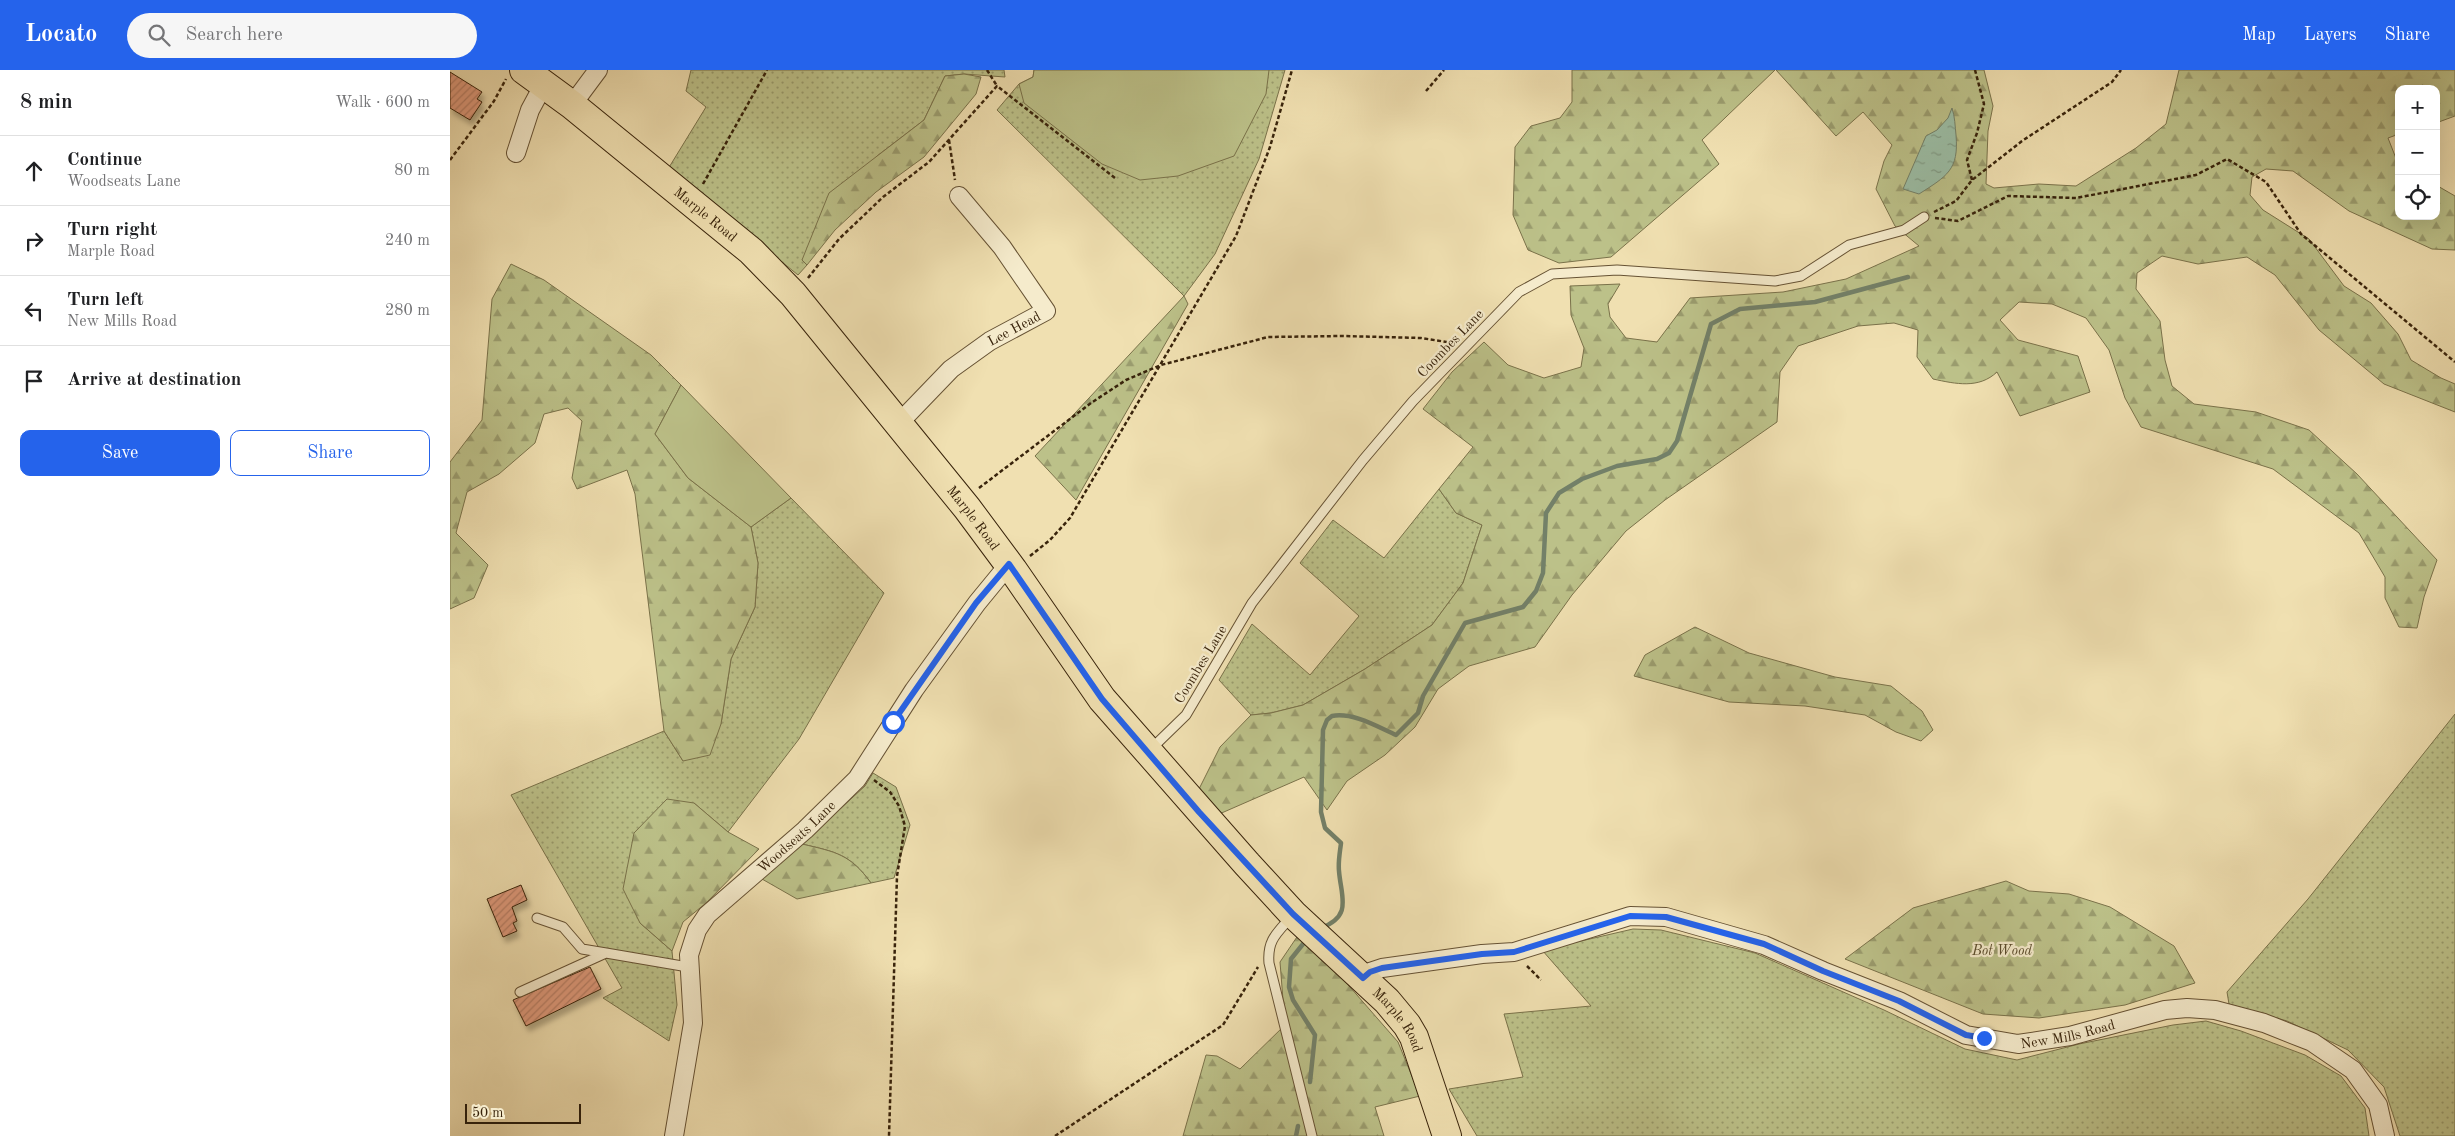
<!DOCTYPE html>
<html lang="en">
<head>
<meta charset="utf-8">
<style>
  :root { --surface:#fff; --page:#f6f6f6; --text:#202124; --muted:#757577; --line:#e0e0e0; --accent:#2563eb }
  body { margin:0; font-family:"Old Standard TT",serif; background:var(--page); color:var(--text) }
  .controls { position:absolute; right:15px; top:15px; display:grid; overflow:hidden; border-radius:10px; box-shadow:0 5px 20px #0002 }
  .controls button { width:45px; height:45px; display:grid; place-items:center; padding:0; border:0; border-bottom:1px solid var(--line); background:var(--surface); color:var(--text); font:25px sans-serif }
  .scale { position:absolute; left:15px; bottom:12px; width:116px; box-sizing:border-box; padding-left:5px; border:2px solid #38230b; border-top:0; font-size:14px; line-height:18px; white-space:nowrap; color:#38230b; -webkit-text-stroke:4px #f5ebcc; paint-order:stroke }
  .stop { position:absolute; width:15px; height:15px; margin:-11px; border:4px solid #2563eb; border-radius:50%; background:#fff }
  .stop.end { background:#2563eb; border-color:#fff; box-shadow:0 1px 5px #0008 }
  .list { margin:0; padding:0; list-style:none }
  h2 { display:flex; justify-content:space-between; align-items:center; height:65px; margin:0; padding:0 20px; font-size:21px }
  h2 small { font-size:16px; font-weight:400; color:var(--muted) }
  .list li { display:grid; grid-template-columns:32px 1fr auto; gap:15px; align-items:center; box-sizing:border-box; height:70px; padding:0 20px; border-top:1px solid var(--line) }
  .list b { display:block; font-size:19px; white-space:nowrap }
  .list p { margin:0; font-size:16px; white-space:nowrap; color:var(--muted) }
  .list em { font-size:16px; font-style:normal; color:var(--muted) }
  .actions { display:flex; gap:10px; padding:15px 20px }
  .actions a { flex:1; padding:11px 0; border:1px solid var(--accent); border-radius:10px; text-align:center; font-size:18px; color:var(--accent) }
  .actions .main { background:var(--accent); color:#fff }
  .icon { flex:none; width:28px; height:28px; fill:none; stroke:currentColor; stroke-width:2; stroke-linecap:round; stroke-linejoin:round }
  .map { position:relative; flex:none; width:2005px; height:1066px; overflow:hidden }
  header { display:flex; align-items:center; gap:30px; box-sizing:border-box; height:70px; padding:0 25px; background:var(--accent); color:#fff }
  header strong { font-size:24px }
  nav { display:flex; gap:28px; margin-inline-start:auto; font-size:18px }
  .search { width:350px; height:45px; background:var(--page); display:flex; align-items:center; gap:12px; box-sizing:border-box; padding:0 18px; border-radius:28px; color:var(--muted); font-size:19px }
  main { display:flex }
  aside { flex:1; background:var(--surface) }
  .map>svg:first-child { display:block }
  .grass { fill:url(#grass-dots); stroke:#7a724a }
  .forest { fill:url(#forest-firs); stroke:#7a724a }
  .garden { fill:#bcc189; stroke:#7a724a }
  .water { fill:url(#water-ripples); stroke:#738068 }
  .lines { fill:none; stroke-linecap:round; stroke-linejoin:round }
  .stream { stroke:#738068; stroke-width:4.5 }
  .building { fill:url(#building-hatch); stroke:#38230b; filter:url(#shadow) }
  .lane-casing { stroke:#665234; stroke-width:11 }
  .street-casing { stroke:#665234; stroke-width:20 }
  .primary-casing { stroke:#38230b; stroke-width:30 }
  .path { stroke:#38230b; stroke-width:2.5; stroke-dasharray:4 2.5; stroke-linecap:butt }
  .lane { stroke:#f5ebcc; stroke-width:9 }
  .street { stroke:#f5ebcc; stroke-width:18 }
  .primary { stroke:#f0e0b1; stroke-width:28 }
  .route { stroke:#2563eb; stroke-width:6 }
  .labels { text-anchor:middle; stroke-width:4.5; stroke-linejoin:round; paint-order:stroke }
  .street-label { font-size:14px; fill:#38230b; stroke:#f5ebcc }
  .park-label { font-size:14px; font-style:italic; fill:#594a2a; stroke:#f5ebcc }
</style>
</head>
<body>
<header>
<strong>Locato</strong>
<div class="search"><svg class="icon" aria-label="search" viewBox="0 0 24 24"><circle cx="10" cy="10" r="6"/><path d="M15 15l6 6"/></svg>Search here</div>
<nav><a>Map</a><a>Layers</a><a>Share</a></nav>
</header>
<main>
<aside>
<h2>8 min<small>Walk · 600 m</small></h2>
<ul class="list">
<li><svg class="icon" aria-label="ahead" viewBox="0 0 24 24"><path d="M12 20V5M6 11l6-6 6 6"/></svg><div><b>Continue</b><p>Woodseats Lane</p></div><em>80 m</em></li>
<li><svg class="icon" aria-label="right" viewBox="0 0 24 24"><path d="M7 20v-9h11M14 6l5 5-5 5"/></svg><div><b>Turn right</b><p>Marple Road</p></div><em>240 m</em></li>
<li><svg class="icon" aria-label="left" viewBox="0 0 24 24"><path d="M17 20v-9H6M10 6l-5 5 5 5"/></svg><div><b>Turn left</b><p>New Mills Road</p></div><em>280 m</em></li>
<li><svg class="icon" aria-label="arrive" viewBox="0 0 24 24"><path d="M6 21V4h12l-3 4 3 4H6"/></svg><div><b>Arrive at destination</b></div></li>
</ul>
<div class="actions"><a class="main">Save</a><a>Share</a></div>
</aside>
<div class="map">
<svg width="2005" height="1066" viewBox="0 0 2005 1066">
  <defs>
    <pattern id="grass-dots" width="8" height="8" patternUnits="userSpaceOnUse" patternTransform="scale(1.25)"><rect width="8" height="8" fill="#bcc189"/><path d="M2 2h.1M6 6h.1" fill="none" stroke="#9a9c6e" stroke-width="1.8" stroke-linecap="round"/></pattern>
    <pattern id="forest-firs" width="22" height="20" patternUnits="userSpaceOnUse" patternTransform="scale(1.25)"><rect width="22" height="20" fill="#bcc189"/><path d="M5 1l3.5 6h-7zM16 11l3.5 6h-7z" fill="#9a9c6e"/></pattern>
    <pattern id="water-ripples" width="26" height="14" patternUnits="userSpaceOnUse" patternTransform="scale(1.25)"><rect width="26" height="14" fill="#9bbea6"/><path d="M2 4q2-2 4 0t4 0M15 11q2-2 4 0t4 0" fill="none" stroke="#7f9a85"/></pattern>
    <pattern id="building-hatch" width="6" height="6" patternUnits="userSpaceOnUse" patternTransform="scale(1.25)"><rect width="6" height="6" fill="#e09b7d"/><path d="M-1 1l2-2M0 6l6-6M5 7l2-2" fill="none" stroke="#b77e65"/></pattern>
    <filter id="shadow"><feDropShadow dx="3" dy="5.5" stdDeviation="2.5" flood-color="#0004"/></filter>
  </defs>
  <rect width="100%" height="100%" fill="#f0e0b1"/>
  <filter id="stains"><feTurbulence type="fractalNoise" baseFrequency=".004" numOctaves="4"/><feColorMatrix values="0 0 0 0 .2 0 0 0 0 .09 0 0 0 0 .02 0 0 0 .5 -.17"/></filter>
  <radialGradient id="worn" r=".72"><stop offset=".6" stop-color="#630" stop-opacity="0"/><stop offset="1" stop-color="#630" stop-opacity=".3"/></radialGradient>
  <path class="grass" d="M241 0H554L555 7 514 4 495 6 474 50 427 86 352 190 357 195 348 205 218 99 256 37 236 21Z
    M584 0H835L809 89 765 184 734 226 547 40 569 14 583 7Z
    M989 419 1006 443 1032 455 1013 513 982 555 915 599 853 635 821 643 801 645 769 610 802 554 860 605 909 546 850 493 883 450 934 488Z
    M341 428 434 523 349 669 278 762 244 733 190 853 222 881 227 935 219 971 153 928 172 918 61 725 214 661 233 691 271 654 281 589 305 537 308 493 301 457Z
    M2005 644V1066H1950L1934 1017 1898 980 1837 951 1779 934 1777 922 1858 829Z
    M423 703 446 717 460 755 444 808 421 813C400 784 386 782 352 774L415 716Z
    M1183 859 1211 860 1305 883 1434 940 1515 979 1567 990 1629 974 1723 955 1756 951 1791 961 1855 985 1891 1006 1915 1038 1919 1066H1027L999 1019 1073 1007 1054 944 1141 936 1092 880Z"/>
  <path class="forest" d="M1122 0H1325L1252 70 1269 94 1161 187 1109 193 1078 180 1063 145 1065 77 1081 56 1110 48 1122 32Z
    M1326 0H1534L1543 36 1538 61 1536 114 1544 118 1589 114 1626 116 1686 78 1716 54 1729 0H2005V46L1986 53V19H1949V64L1938 68 1949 96V146H1986V115L2005 126V180L1982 179 1899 141 1843 101 1816 99 1802 107 1800 125 1813 140 1859 169 1894 216 1921 233 1948 264 1961 290 1991 308 2005 314V342L1934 314 1869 260 1825 205 1797 187 1748 194 1712 186 1687 203 1686 219 1710 251 1715 290 1722 316 1744 334 1806 342 1859 360 1907 404 1987 490 1974 527 1967 558 1949 557 1935 528V507L1909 463 1823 399 1691 357 1675 328 1659 280 1636 248 1602 234 1569 232 1550 250 1568 270 1628 286 1640 322 1570 346 1547 302C1529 319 1506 314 1483 309L1467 287 1468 260 1444 253 1408 256 1348 276 1330 302 1327 352 1215 430 1176 461 1122 525 1085 577 1019 596 988 619 965 657 935 685 897 711 877 740 854 707 767 745 747 723 770 677 801 645 821 643 853 635 915 599 982 555 1013 513 1032 455 1006 443 989 419 1023 377 973 339 1002 302 1034 272 1058 295 1094 308 1131 297 1134 278 1121 245 1120 216 1170 214 1158 234 1160 247 1176 268 1207 272 1240 228 1333 222 1396 209 1469 176 1445 156 1426 119 1434 91 1442 75 1413 42 1386 66Z
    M514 4 531 7 526 24 474 87 426 122 385 160 357 195 352 190 379 123 474 50 495 6Z
    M61 194 94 210 201 285 231 315 205 364 238 408 301 457 308 493 305 537 281 589 271 654 260 685 233 691 214 661 185 424 177 400 127 419 122 408 132 351 118 338 94 344 85 373 49 404 17 422 6 463 38 495 24 528 0 539V392L32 350 42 229Z
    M734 226 738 234 626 430 585 386Z
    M1245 557 1299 583 1385 607 1441 616 1472 641 1483 660 1471 671 1446 662 1415 645 1355 636 1279 632 1184 606 1195 585Z
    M217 729 244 733 278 762 309 779 256 833 233 852 222 881 190 853 173 819 184 763Z
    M352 774C386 782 400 784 421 813L347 829 312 809Z
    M1556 811 1579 821 1619 824 1660 837 1724 876 1745 913 1675 935 1589 948 1533 944 1395 889 1463 838Z
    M851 861 948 972 970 1026 925 1037 934 1066H733L756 985 767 986 790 999 835 955 830 892Z"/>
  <path class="garden" d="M584 0H819L816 24 784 86 728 106 690 110 652 94 574 33 569 14 583 7Z
    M231 315 341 428 301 457 238 408 205 364Z"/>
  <path class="water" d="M1502 38C1505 47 1505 56 1506 65 1509 100 1497 106 1469 124L1453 119 1476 66 1487 60 1498 48Z"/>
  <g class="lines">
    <path class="stream" d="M871 858C903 846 891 827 889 801 888 791 890 782 891 773L875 758 871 742 873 660 877 650 882 646C903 642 928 657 946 665L968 643 973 626 1015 553 1073 537 1086 521 1093 503 1096 443 1109 423 1132 409 1167 396 1207 389 1219 383 1227 371 1261 254 1290 239 1365 232 1458 207
      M857 869 841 889 839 917 843 930 865 965 860 1012
      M846 1066 848 1056"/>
  </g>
  <path class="building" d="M0 2 32 22 27 29 32 32 20 50 0 38Z
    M71 815 77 830 62 837 67 851 63 853 67 861 53 867 37 829Z
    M140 897 151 919 76 956 63 930Z"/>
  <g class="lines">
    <g class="lane-casing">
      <path id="lane" d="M701 679 736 645 802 533 913 390 963 331 1069 222 1102 204 1167 200 1325 211 1351 206 1399 175 1454 160 1474 147
        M841 847C827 863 817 870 819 893L862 1066
        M87 848 113 857 132 879 156 883
        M70 922 156 883 238 897"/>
    </g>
    <g class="street-casing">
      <g id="street">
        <path d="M122 35 148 0"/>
        <path d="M66 83 80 40 94 14"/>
        <path id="s1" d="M449 353 501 299 540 271 596 241 552 177 509 126"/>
        <path id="s2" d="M913 908 920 902 932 898 1032 884 1064 882 1180 846 1216 847 1314 875 1373 901 1449 931 1516 965 1568 974 1620 966 1715 940 1737 938 1765 940 1814 953 1862 972 1903 1000 1928 1035 1935 1066"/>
        <path id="s3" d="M224 1066 243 953 239 885 247 860 257 845 355 760 407 709 464 620 527 533 559 494"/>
      </g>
    </g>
    <g class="primary-casing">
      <g id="primary">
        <path id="s4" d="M74 0 122 35 301 181 343 224 517 438 563 500 652 629 797 794 843 844 937 931 957 955 964 967 997 1066"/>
      </g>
    </g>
    <path class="path" d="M537 0 547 16
      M976 21 994 0
      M499 70 505 110
      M0 90 44 31 56 9
      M1522 110 1517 90 1527 63 1534 34 1525 0
      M253 114 317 0
      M1484 142 1506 131 1522 110 1572 71 1662 12 1671 0
      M1485 148 1508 151 1558 126 1626 128 1746 105 1777 89 1816 112 1851 164 2005 292
      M358 208 389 169 433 127 479 92 547 16 665 108
      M529 418 641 333 676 310 711 295 818 267 892 266 971 268 1003 273
      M580 486 600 470 620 448 786 166 820 77 842 0
      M424 710 440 722 449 736 455 756 447 806 439 1066
      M1077 896 1091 910
      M605 1066 773 955 808 897"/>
    <use href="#lane" class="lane"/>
    <use href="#street" class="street"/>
    <use href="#primary" class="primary"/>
  </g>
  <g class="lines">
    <path class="route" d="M443 652 526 533 559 494 652 629 749 742 843 844 913 908 920 902 932 898 1032 884 1064 882 1180 846 1216 847 1314 874 1373 901 1449 931 1516 965 1534 968"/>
  </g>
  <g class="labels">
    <g class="street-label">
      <text dy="5" stroke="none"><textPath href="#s4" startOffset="232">Marple Road</textPath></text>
      <text dy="5" stroke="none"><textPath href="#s1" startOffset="150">Lee Head</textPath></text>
      <text transform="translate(1000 273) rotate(-46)" y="5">Coombes Lane</text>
      <text dy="5" stroke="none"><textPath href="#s4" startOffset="638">Marple Road</textPath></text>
      <text transform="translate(750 594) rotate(-59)" y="5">Coombes Lane</text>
      <text dy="5" stroke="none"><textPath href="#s3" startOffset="346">Woodseats Lane</textPath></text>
      <text dy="5" stroke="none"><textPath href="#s4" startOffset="1298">Marple Road</textPath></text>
      <text dy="5" stroke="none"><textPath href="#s2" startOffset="739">New Mills Road</textPath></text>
    </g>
    <g class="park-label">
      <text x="1552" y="885">Bot Wood</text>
    </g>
  </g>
  <rect width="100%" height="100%" filter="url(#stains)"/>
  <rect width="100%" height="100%" fill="url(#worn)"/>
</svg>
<div class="controls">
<button>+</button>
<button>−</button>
<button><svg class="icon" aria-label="locate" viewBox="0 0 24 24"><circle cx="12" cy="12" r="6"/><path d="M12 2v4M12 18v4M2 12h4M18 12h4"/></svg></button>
</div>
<div class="scale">50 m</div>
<div class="stop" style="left:443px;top:652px"></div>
<div class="stop end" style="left:1534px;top:968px"></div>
</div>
</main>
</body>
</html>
